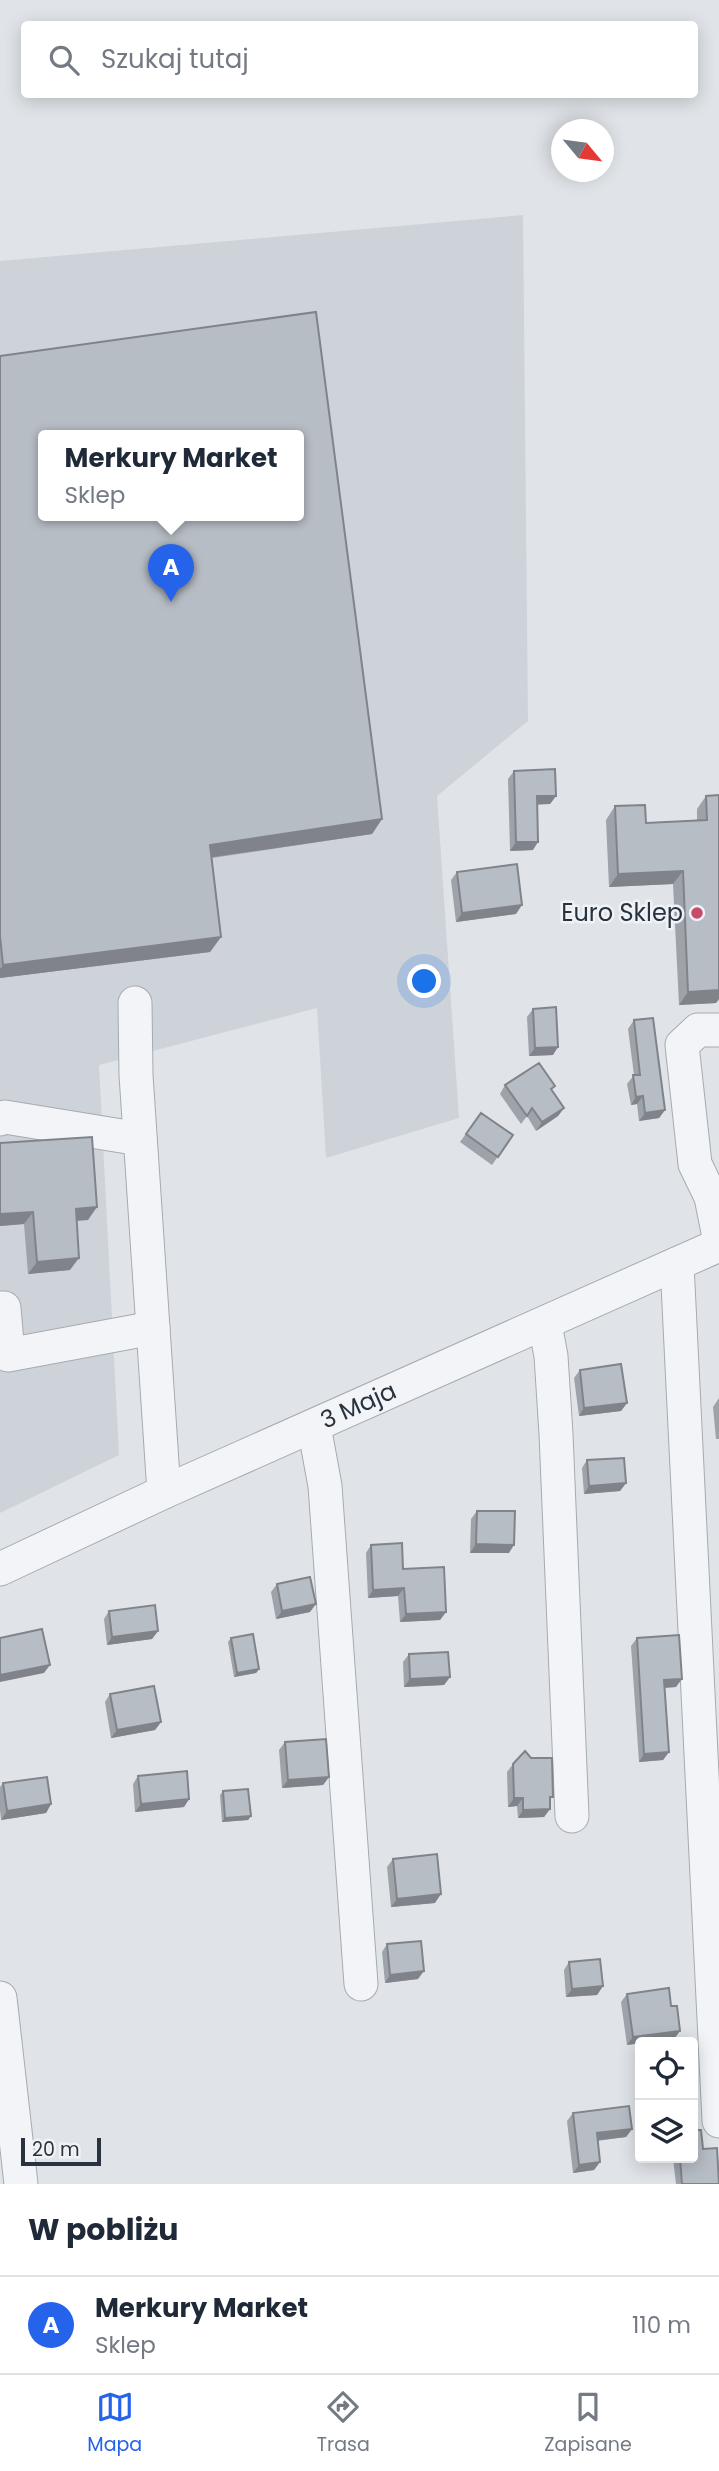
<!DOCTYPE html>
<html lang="pl">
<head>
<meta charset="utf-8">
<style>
  :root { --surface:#fff; --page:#f2f2f3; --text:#1f2937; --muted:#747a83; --line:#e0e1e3; --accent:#2563eb }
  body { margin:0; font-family:Poppins,sans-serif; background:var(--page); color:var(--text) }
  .controls { position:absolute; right:21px; bottom:21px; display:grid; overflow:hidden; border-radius:7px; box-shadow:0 4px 18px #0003 }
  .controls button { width:63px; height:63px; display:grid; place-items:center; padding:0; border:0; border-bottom:2px solid var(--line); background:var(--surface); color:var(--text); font:35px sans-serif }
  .compass { position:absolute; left:551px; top:119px; width:63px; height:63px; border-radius:50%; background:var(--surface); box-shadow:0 4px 18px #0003; rotate:119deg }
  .scale { position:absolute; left:21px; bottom:18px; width:80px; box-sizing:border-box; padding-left:7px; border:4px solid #29333f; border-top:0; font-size:19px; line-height:24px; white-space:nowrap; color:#29333f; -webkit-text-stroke:5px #eff2f6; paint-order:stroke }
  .you { position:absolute; left:425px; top:982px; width:24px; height:24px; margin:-18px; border:5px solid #fff; border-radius:50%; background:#1a73e8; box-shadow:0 0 0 10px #1a73e833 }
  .badge { display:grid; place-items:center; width:46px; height:46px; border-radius:50%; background:var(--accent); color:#fff; font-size:23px; font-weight:700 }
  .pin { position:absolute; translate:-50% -58px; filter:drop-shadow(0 2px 4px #0008) }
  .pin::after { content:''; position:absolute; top:37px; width:24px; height:21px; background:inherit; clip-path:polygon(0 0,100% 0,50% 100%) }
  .popup { position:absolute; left:38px; top:430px; width:266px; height:91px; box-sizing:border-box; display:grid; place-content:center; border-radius:7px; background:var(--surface); filter:drop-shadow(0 2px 5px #0005); font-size:23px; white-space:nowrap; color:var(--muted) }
  .popup b { font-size:26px; color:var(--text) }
  .popup::after { content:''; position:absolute; left:50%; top:100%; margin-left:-14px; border:14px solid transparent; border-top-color:var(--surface) }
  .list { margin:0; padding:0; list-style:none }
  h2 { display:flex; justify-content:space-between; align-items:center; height:91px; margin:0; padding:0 28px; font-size:30px }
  h2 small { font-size:23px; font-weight:400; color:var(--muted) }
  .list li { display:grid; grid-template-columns:46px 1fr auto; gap:21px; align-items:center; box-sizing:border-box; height:98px; padding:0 28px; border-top:2px solid var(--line) }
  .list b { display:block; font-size:26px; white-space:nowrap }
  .list p { margin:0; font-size:23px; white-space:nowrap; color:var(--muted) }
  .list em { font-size:23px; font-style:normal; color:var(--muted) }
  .icon { flex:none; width:38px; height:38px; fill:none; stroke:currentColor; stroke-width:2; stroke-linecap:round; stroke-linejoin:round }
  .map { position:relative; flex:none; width:719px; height:2184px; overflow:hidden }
  .search { position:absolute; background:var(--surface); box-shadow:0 4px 18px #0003; left:21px; right:21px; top:21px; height:77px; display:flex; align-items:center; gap:18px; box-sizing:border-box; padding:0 24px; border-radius:7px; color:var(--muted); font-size:26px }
  .sheet { height:189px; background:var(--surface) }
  nav { display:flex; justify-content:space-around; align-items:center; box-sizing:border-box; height:98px; border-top:2px solid var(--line); background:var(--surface); font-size:19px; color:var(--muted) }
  nav a { display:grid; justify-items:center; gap:4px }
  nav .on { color:var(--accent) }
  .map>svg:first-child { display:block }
  .built { fill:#ced3da; fill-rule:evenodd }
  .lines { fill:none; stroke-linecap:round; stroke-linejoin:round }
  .minor-casing { stroke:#a5abb2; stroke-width:35 }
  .minor { stroke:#f2f4f7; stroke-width:33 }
  .wall { fill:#9da3a9 }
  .shaded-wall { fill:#80848a }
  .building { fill:#b7bdc5; stroke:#80848a; stroke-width:2; fill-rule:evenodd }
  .poi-dot { fill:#c74b68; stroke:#eff2f6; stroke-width:2.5 }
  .labels { text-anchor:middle; stroke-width:5; stroke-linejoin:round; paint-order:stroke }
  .poi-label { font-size:24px; fill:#29333f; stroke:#eff2f6; text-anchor:end }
  .street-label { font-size:24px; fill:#29333f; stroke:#eff2f6 }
</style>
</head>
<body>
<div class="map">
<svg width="719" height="2184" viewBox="0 0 719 2184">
  <rect width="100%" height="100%" fill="#e0e4e8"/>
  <path class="built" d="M523 215 528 721 437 796 459 1118 326 1158 317 1008 99 1065 119 1455 0 1513V261ZM43 436H299V516H43Z"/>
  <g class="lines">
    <g class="minor-casing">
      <g id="minor">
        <path d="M135 1003 136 1075 164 1492"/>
        <path d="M719 1030H698L682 1045 695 1164 711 1197 719 1237"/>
        <path d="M0 1119 5 1117 140 1139"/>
        <path d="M677 1264 719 2121"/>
        <path d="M0 1308H4L8 1355 153 1328"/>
        <path d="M545 1324 551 1356 556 1434 572 1816"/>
        <path d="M314 1426 325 1486 361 1984"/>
        <path id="s1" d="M0 1569 164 1492 719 1245"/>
        <path d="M0 1998 21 2184"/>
      </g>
    </g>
    <use href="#minor" class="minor"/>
  </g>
  <path class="wall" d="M0 356 382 819 372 834 212 858 221 937 210 952 0 978Z
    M514 771 556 796 550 804H537L533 850 510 851 508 779Z
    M719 795V999L716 1003 679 1005 673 884 609 887 606 820 615 806 646 823 697 821V809L706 796Z
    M457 872 516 914 456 922 451 880Z
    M533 1009 553 1055 529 1056 527 1017Z
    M634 1020 665 1110 659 1118 639 1121 637 1104 631 1105 627 1084 634 1075 628 1029Z
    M505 1085 564 1108 558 1116 536 1131 527 1116 521 1124 500 1094Z
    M481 1113 513 1135 492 1165 460 1142Z
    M0 1143 88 1220 76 1221 70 1270 28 1274 24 1224 0 1226Z
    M580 1370 627 1403 621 1411 579 1416 574 1378Z
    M719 1398V1439H716L713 1407Z
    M587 1460 626 1483 620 1491 584 1494 582 1468Z
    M477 1511 509 1553H470L471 1519Z
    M371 1545 403 1569 446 1612 440 1620 400 1622 398 1596 368 1598 366 1553Z
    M277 1584 310 1612 276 1619 271 1592Z
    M109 1611 158 1631 152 1639 107 1645 104 1619Z
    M231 1638 259 1669 256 1673 234 1677 228 1642Z
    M637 1638 676 1687 664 1688 669 1752 663 1760 639 1762 631 1646Z
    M409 1654 450 1677 444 1685 404 1687 403 1662Z
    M110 1694 161 1722 155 1730 111 1738 105 1702Z
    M285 1742 329 1777 323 1785 282 1788 279 1750Z
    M513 1764 550 1801V1809L544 1817 518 1818 517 1806 508 1807 507 1772Z
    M138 1776 189 1799 184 1807 135 1812 133 1784Z
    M3 1783 51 1804 46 1813 1 1820 0 1810V1787Z
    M223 1791 251 1816 248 1820 222 1822 220 1795Z
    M393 1859 435 1903 391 1907 387 1867Z
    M387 1944 418 1979 385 1983 382 1952Z
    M569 1962 603 1986 597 1995 566 1997 564 1970Z
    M627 1994 671 2006 680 2031 674 2039 627 2045 621 2002Z
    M573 2113 632 2129 626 2137 597 2141 600 2162 594 2170 573 2173 567 2121Z
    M703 2149 719 2184H676L673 2158H693Z"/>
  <path class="shaded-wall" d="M537 796H556L550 804 531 805Z
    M382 819 372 834 200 859 210 845Z
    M516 842H538L533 850 510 851Z
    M683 871 673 884 609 887 618 874Z
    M522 905 516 914 456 922 462 913Z
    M221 937 210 952 0 978V969L3 965Z
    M719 986V999L716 1003 679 1005 688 992Z
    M558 1047 553 1055 529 1056 535 1048Z
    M643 1096 637 1104 631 1105 636 1097Z
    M564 1108 558 1116 536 1131 542 1122Z
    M665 1110 659 1118 639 1121 645 1113Z
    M97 1207 88 1220 67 1221 76 1209Z
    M33 1212 24 1224 0 1226V1214Z
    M79 1258 70 1270 28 1274 37 1262Z
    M627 1403 621 1411 579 1416 584 1408Z
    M626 1483 620 1491 584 1494 589 1486Z
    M476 1544 514 1545 509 1553H470Z
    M404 1588 398 1596 368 1598 373 1590Z
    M316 1604 310 1612 276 1619 282 1611Z
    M446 1612 440 1620 400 1622 406 1614Z
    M158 1631 152 1639 107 1645 112 1637Z
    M50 1665 44 1673 0 1682V1675Z
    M259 1669 256 1673 234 1677 237 1673Z
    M450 1677 444 1685 404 1687 410 1679Z
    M682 1679 676 1687 658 1688 664 1680Z
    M161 1722 155 1730 111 1738 117 1730Z
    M669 1752 663 1760 639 1762 644 1754Z
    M329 1777 323 1785 282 1788 288 1780Z
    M514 1798H523L517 1806 508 1807Z
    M189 1799 184 1807 135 1812 141 1804Z
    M51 1804 46 1813 1 1820 7 1811Z
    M550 1809 544 1817 518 1818 523 1810Z
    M251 1816 248 1820 222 1822 225 1818Z
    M441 1894 435 1903 391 1907 397 1899Z
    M424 1971 418 1979 385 1983 390 1975Z
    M603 1986 597 1995 566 1997 572 1989Z
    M680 2031 674 2039 640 2042V2043L627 2045 633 2037Z
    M632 2129 626 2137 591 2141 597 2133Z
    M600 2162 594 2170 573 2173 579 2165Z"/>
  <path class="building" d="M316 312 382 819 210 845 221 937 3 965 0 936V356ZM43 436H299V516H43Z
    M555 769 556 796H537L538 842H516L514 771Z
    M719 795V990L688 992 683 871 618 874 615 806 645 805 646 823 707 820 706 796Z
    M517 864 522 905 462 913 457 872Z
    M556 1007 558 1047 535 1048 533 1009Z
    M653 1018 665 1110 645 1113 643 1096 636 1097 633 1075H640L634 1020Z
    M539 1063 555 1086 551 1089 564 1108 542 1122 532 1108 527 1116 505 1085Z
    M481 1113 513 1135 498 1157 466 1134Z
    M92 1137 97 1207 76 1209 79 1258 37 1262 33 1212 0 1214V1143Z
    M621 1364 627 1403 584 1408 580 1370Z
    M624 1458 626 1483 589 1486 587 1460Z
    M477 1511H515L514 1545 476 1544Z
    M402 1543 403 1569 444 1567 446 1612 406 1614 404 1588 373 1590 371 1545Z
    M310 1577 316 1604 282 1611 277 1584Z
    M155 1605 158 1631 112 1637 109 1611Z
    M42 1629 50 1665 0 1675V1638Z
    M253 1634 259 1669 237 1673 231 1638Z
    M679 1635 682 1679 664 1680 669 1752 644 1754 637 1638Z
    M448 1652 450 1677 410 1679 409 1654Z
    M154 1686 161 1722 117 1730 110 1694Z
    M326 1739 329 1777 288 1780 285 1742Z
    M525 1751 531 1758H552L553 1797H550V1809L523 1810V1798H514L513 1764Z
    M187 1771 189 1799 141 1804 138 1776Z
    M47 1777 51 1804 7 1811 3 1783Z
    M248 1789 251 1816 225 1818 223 1791Z
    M437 1854 441 1894 397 1899 393 1859Z
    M421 1941 424 1971 390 1975 387 1944Z
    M600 1959 603 1986 572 1989 569 1962Z
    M669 1988 671 2006H677L680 2031 633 2037 627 1994Z
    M629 2106 632 2129 597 2133 600 2162 579 2165 573 2113Z
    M693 2130H701L703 2149 717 2148 719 2184H682L680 2158H693Z"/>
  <circle class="poi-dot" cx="697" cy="913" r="7"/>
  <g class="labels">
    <g class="poi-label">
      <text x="683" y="921">Euro Sklep</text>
    </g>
    <g class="street-label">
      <text dy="8" stroke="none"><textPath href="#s1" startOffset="394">3 Maja</textPath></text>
    </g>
  </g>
</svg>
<div class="controls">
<button><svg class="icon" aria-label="locate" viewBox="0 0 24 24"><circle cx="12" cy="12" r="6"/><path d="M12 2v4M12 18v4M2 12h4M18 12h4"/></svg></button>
<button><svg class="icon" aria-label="layers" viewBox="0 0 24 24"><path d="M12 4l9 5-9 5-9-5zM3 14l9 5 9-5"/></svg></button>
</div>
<svg class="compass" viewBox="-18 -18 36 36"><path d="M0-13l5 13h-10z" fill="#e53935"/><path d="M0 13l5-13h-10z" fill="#747a83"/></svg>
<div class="scale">20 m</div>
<div class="you"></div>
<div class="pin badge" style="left:171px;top:602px">A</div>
<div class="popup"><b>Merkury Market</b>Sklep</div>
<div class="search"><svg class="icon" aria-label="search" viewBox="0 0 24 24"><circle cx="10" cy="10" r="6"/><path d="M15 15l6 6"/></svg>Szukaj tutaj</div>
</div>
<section class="sheet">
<h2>W pobliżu<small></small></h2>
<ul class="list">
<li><span class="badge">A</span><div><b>Merkury Market</b><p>Sklep</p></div><em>110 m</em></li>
</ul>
</section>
<nav>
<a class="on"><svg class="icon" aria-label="map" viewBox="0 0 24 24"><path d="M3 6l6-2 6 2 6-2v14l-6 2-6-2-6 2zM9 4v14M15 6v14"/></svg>Mapa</a>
<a><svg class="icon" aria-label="directions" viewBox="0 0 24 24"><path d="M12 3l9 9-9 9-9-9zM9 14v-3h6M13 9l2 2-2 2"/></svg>Trasa</a>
<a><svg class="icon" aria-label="saved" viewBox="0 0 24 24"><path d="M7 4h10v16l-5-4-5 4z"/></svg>Zapisane</a>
</nav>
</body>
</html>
